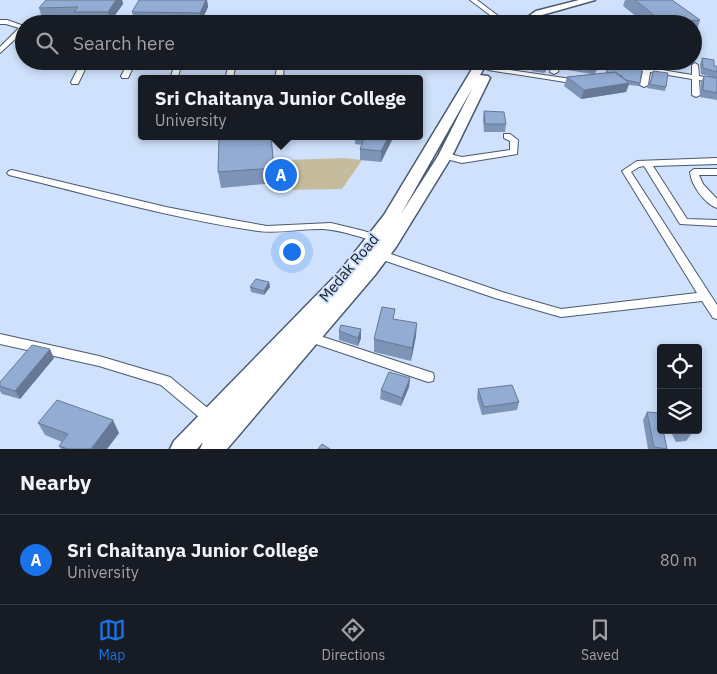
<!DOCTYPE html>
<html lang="en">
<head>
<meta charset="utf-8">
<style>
  :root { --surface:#171b24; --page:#242831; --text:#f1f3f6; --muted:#9ea1a6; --line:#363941; --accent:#1a73e8 }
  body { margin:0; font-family:"IBM Plex Sans",sans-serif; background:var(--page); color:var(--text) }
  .controls { position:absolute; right:15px; bottom:15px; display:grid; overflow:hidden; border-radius:5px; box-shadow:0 2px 8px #0003 }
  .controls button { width:45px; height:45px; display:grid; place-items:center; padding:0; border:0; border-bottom:1px solid var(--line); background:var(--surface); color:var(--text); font:25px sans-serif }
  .you { position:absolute; left:291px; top:251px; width:18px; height:18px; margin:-12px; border:4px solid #fff; border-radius:50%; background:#1a73e8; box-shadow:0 0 0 8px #1a73e833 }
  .badge { display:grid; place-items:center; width:32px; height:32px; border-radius:50%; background:var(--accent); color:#fff; font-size:16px; font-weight:700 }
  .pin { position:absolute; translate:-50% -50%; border:2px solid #fff; box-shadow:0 1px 5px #0006 }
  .popup { position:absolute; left:138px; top:75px; width:285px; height:65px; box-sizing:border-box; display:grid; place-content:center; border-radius:5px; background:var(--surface); filter:drop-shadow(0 1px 4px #0005); font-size:16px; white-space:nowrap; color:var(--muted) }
  .popup b { font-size:19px; color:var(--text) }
  .popup::after { content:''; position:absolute; left:50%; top:100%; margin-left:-10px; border:10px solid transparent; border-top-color:var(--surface) }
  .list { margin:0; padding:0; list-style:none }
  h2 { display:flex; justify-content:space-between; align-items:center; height:65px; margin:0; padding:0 20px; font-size:21px }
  h2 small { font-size:16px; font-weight:400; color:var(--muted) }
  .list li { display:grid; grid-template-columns:32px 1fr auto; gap:15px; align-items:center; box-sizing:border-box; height:90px; padding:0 20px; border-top:1px solid var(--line) }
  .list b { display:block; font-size:19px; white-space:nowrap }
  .list p { margin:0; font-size:16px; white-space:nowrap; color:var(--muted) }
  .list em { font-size:16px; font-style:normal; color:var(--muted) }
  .icon { flex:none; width:28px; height:28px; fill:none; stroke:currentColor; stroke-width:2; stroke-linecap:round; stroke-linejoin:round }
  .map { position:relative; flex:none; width:717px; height:449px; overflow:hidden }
  .search { position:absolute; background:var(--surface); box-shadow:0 2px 8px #0003; left:15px; right:15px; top:15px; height:55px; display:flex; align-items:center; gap:12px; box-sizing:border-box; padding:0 18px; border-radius:28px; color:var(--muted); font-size:19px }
  .sheet { height:155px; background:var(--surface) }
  nav { display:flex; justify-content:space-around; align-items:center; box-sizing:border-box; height:70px; border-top:1px solid var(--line); background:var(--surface); font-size:14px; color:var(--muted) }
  nav a { display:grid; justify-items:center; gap:2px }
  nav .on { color:var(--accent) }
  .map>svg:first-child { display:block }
  .green { fill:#c4bc9c }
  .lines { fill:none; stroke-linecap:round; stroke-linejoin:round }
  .minor-casing { stroke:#4a5970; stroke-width:2 }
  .primary-casing { stroke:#4a5970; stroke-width:3 }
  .minor { fill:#fff; fill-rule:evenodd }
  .primary { fill:#fff; fill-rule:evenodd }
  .wall { fill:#7e94b6 }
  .shaded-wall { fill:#677894 }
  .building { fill:#93acd4; stroke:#677894 }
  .labels { text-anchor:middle; stroke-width:4; stroke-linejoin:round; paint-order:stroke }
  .street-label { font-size:15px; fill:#171d27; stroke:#cfe1fc }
</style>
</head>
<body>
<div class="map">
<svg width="717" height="449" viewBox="0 0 717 449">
  <rect width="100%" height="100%" fill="#cfe1fc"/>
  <path class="green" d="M344 158 362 160 342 189 282 190 288 160Z"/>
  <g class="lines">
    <g class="minor-casing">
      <path id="minor" d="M470 0H477L509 24H502Z
        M0 20H7L24 26V31L0 53V47L19 28 6 24H0Z
        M82 61H89L78 84H72L71 82Z
        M129 61H136L128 78H122L121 76Z
        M176 61H183L177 79H170Z
        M230 61H236L233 79H225Z
        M278 61H284L283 79H275Z
        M554 61H561L558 72 554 74 550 72Z
        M590 61H607L644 67 645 61H651L650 68 692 75V65L695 63 698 65 699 76 717 79V83L699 80 700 95 696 97 692 95V79L650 72 648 85 644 87 640 85 643 71Z
        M490 67 578 80 582 82 578 84 488 70V68Z
        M504 134H510L518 140 517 154 462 163 442 158 441 156 445 153 462 157 510 150V141L504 138Z
        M717 158V164L653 166 687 219 717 220V226L680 224 644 166 639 167 631 172 717 305V319L713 318 702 301 561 317 495 298 377 258 376 255 377 252H385L502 292 561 309 697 293 622 171 637 161Z
        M694 169H717V175H699L703 184 717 199V208C705 204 691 185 690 172Z
        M12 170 166 207 228 219 267 226 331 223 364 231 379 236 380 238 375 241C358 237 342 230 323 229 301 228 280 234 258 231 174 219 91 195 9 175L7 173 9 171Z
        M311 333 433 373 434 377 433 381 428 382 307 341 305 338 307 335Z
        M0 334 99 356 170 377 216 415 218 419 216 423 211 425 206 423 161 385 99 366 0 344Z"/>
    </g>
    <g class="primary-casing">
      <path id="primary" d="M579 0H595L542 15 530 24H518L536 11Z
        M477 61H488L480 75 488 76 490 78 452 156 396 247 375 275 227 449H200L203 442 197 449H170L174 441 340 271 384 215ZM473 87 438 156 401 214Z"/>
    </g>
    <use href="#minor" class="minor"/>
    <use href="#primary" class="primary"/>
  </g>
  <path class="wall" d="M46 0H122L123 4 110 22H77L76 17 42 18 39 8Z
    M139 0H207L208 7 201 22 135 21 132 12Z
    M625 0H672L700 20 696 33H693V24H646L623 6Z
    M702 58 714 66H717V100L700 97 701 82 704 76 712 77 701 74 700 65Z
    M552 61 544 73 532 71V68Z
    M562 61 596 71 595 74 606 73 608 64 640 83 639 86 629 85 626 92 581 99 564 86 567 77 592 74 561 69Z
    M620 61H644L642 65Z
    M654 61 669 65 668 69 652 66Z
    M674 61H680L678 65Z
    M653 71 666 87 665 91 647 88 648 84 650 82Z
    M484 111 506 124 505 132H484L483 119Z
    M271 136 275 183 221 188 218 172Z
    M355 136H392V140L381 162 360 160V149L362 145 355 144Z
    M269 282 270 287 264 295 251 292 250 287Z
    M395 319 416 336 411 361 374 352V339Z
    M361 329V338L358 346 339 340V331Z
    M54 358 20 399 2 394 0 391V382Z
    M410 378 409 387 401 406 380 399 381 390Z
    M478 389 519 402 517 410 482 415 477 398Z
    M647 412 667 449H648L643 420Z
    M38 423 119 433 107 449H61L59 446 62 442 45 435Z
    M670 430H690L692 433 686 441 676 442Z"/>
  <path class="shaded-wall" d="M116 0H122L123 4 110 22 108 12Z
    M206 0H207L208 7 201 22 200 13Z
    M551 61H552L544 73 545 69Z
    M629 83 626 92 581 99 584 90Z
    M389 136H392V140L381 162V151Z
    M269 282 270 287 264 295V291Z
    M417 323 416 336 411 361 412 348Z
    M361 329V338L358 346V338Z
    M50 349 54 358 20 399 15 391Z
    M410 378 409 387 401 406 402 398Z
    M113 420 119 433 107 449H91Z"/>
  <path class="building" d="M46 0H116L108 12H74L78 7 39 8Z
    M139 0H206L200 13 132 12Z
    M635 0H672L700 20 664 23Z
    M702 58 714 60V66H717V72L703 68Z
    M535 61H551L545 69 532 68Z
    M562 61H596L597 62 596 71 562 65Z
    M654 61 669 63V65L653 63Z
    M608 64 642 69 640 83 626 80 622 77V76L619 75 615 72 607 73Z
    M653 71 668 73 666 87 648 84 651 82Z
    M615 72 629 83 584 90 567 77Z
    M704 76 717 78V93L703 90Z
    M484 111 504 112 506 124H485Z
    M219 136H271L274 168 218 172Z
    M365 136H389L381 151 360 149Z
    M256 279 269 282 264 291 250 287Z
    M382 307 395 309 393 319 417 323 412 348 374 339Z
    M341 325 361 329 358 338 339 331Z
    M32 345 50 349 15 391 0 386V382Z
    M389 372 410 378 402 398 381 390Z
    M512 385 519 402 484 407 478 389Z
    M57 400 113 420 91 449H68L59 446 68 434 38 423Z
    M647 412 660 413 661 418V430H663L667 449 654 447Z
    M679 430H690L692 433H681Z
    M322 444 330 449H318Z"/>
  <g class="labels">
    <g class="street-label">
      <text transform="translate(349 268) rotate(-50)" y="5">Medak Road</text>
    </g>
  </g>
</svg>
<div class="controls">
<button><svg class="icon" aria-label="locate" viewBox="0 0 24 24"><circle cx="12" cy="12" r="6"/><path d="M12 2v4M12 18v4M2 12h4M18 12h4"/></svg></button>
<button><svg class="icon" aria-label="layers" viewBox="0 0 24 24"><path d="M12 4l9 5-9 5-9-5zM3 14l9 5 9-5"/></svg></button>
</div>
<div class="you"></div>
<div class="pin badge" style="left:281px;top:175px">A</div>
<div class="popup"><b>Sri Chaitanya Junior College</b>University</div>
<div class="search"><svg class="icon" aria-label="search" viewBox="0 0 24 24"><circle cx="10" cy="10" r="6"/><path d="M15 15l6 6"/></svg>Search here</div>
</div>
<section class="sheet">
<h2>Nearby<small></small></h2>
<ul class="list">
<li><span class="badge">A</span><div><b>Sri Chaitanya Junior College</b><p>University</p></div><em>80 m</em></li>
</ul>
</section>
<nav>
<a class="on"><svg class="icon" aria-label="map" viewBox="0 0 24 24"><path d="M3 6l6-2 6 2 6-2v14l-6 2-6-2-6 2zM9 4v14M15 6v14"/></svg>Map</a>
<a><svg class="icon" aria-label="directions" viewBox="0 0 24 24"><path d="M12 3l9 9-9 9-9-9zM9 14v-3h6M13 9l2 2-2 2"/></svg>Directions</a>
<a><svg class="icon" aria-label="saved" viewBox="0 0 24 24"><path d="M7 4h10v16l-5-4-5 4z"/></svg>Saved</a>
</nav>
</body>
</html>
